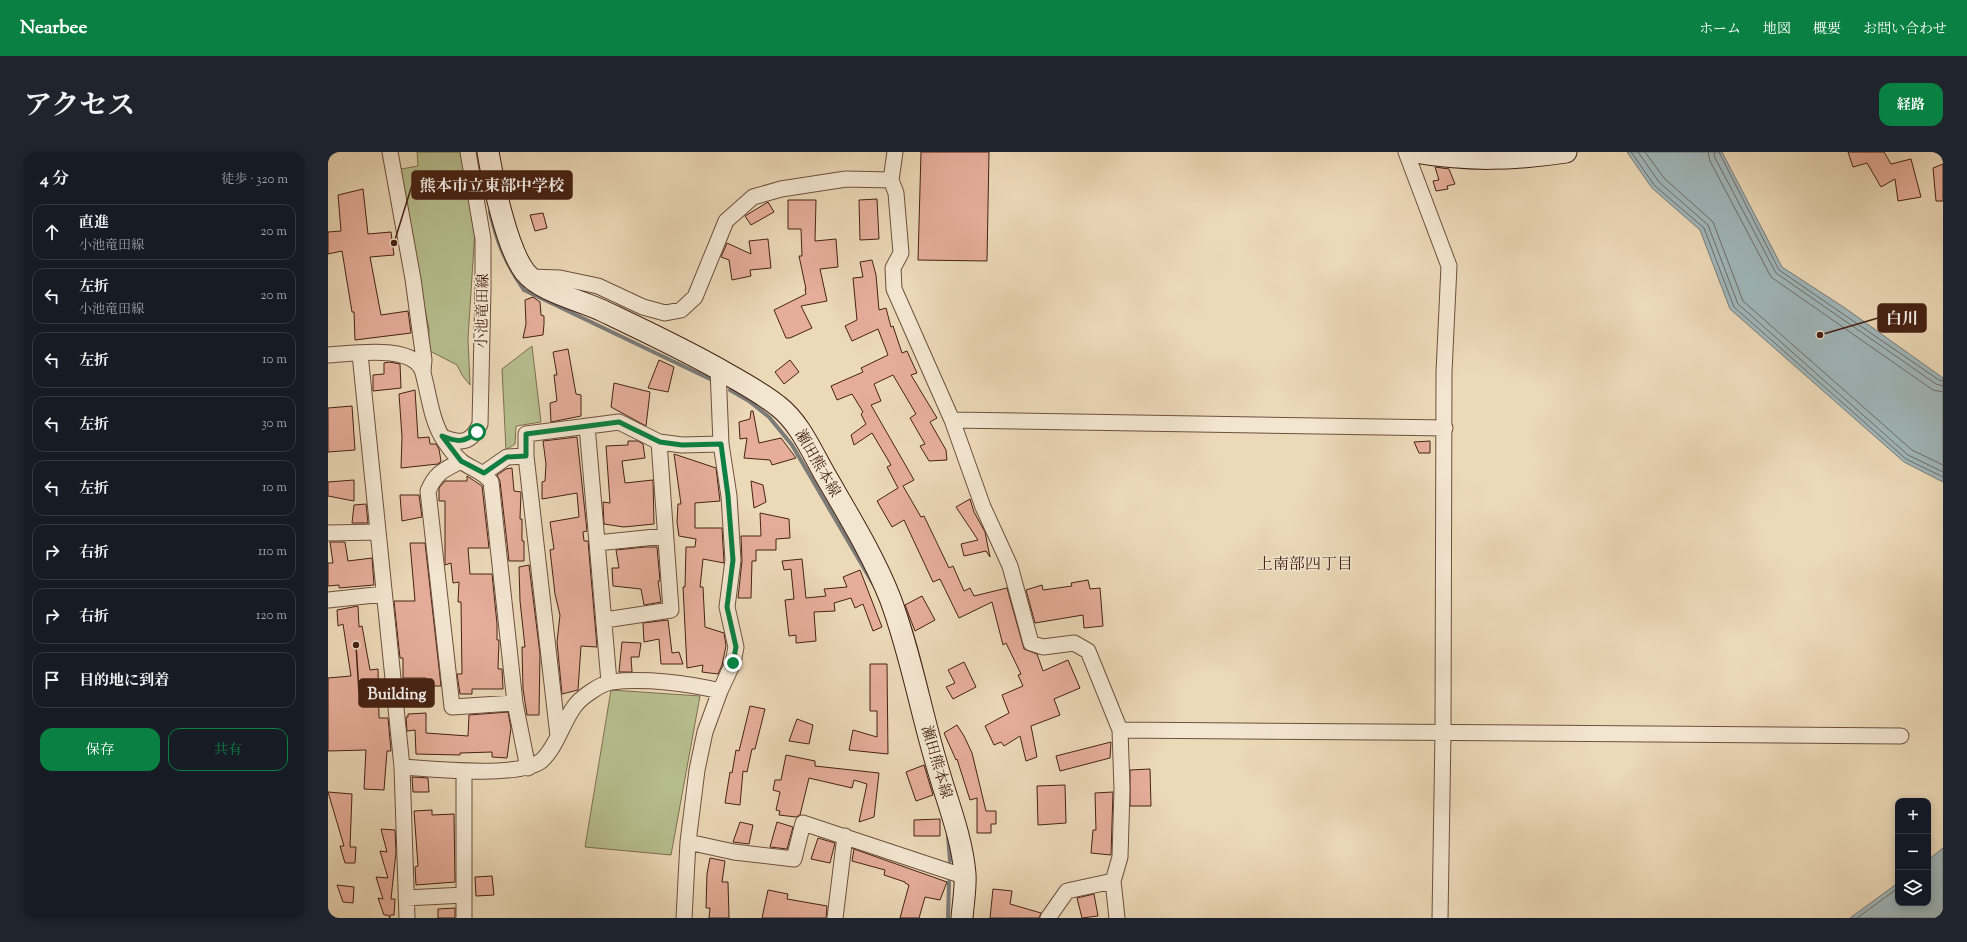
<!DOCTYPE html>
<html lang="ja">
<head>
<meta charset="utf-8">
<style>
  :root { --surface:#171b24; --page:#20242c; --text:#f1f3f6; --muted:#9ea1a6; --line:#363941; --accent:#0b8043 }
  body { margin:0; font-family:"Sorts Mill Goudy","Noto Serif JP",serif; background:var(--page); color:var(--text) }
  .controls { position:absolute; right:12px; bottom:12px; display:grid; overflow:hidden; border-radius:8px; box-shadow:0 2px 10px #0003 }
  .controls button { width:36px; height:36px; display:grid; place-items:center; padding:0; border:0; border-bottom:1px solid var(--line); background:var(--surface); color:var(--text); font:20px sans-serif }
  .stop { position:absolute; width:12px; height:12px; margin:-9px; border:3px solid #0b8043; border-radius:50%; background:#fff }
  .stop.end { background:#0b8043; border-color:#fff; box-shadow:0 1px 4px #0008 }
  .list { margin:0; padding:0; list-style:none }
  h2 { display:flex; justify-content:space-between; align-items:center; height:52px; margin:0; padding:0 16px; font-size:17px }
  h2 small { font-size:13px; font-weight:400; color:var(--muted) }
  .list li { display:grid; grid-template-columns:26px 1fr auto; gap:12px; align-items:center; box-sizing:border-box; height:56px; margin:0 8px 8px; padding:0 8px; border:1px solid var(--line); border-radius:12px }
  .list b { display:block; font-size:15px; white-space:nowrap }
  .list p { margin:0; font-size:13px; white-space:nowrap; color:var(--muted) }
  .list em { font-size:13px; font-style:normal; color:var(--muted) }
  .actions { display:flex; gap:8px; padding:12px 16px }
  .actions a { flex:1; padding:9px 0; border:1px solid var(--accent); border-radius:12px; text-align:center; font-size:14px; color:var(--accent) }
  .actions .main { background:var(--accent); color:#fff }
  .icon { flex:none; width:22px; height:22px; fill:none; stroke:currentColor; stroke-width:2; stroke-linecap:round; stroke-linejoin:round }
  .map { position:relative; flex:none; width:1615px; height:766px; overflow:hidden; border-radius:12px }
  header { display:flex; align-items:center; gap:24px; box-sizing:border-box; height:56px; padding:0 20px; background:var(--accent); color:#fff }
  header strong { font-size:19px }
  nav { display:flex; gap:22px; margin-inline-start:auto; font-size:14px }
  .intro { display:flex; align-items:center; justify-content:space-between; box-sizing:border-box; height:96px; padding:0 24px }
  h1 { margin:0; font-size:28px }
  .button { padding:10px 18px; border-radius:12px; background:var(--accent); color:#fff; font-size:14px; font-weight:700 }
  main { display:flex; gap:24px; padding:0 24px }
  aside { flex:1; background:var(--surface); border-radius:12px; box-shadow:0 2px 10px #0003 }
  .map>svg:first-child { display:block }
  .green { fill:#b7bf8f; stroke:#7e7052 }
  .water { fill:#9fb7bb; stroke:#7b7b78 }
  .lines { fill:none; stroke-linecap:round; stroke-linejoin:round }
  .shore { stroke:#726c68; stroke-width:1 }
  .stream { stroke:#7b7b78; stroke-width:4 }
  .building { fill:#e6ae9a; stroke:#452214 }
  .street-casing { stroke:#6f503d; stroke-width:17 }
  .secondary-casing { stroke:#452214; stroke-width:23 }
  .street { stroke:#f3e6d1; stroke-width:15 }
  .secondary { stroke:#f3e6d1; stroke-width:21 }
  .route { stroke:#0b8043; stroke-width:5 }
  .labels { text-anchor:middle; stroke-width:3; stroke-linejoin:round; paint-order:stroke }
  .street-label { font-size:15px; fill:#452214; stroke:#f3e6d1 }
  .neighbourhood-label { font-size:16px; fill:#452214; stroke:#f3e6d1 }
  .leader { fill:none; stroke:#452214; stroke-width:1.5 }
  .callout-dot { fill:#452214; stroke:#f3e6d1; stroke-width:1.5 }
  .callout { fill:#452214; stroke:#452214; stroke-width:1.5 }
  .callout-label { font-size:16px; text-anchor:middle; font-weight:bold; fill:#fff }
</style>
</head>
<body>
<header>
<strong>Nearbee</strong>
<nav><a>ホーム</a><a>地図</a><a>概要</a><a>お問い合わせ</a></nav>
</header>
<div class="intro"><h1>アクセス</h1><a class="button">経路</a></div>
<main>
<aside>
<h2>4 分<small>徒歩 · 320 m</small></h2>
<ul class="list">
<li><svg class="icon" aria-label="ahead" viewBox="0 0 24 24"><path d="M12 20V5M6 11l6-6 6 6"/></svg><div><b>直進</b><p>小池竜田線</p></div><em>20 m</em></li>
<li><svg class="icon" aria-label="left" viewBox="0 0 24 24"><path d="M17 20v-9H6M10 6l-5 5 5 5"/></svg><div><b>左折</b><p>小池竜田線</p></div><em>20 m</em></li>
<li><svg class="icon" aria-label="left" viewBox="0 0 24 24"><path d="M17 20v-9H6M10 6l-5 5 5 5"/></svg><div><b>左折</b></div><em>10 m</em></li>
<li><svg class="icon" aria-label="left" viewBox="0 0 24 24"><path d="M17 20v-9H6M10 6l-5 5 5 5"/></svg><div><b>左折</b></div><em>30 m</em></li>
<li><svg class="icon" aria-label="left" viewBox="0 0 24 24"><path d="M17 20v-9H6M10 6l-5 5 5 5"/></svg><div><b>左折</b></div><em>10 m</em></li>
<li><svg class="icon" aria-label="right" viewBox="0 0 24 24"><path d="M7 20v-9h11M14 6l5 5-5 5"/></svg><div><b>右折</b></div><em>110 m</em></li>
<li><svg class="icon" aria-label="right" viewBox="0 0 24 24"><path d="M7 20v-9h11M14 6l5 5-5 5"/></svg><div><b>右折</b></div><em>120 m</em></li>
<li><svg class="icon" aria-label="arrive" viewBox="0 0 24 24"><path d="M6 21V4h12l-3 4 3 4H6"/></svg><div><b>目的地に到着</b></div></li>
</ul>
<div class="actions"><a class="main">保存</a><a>共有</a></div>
</aside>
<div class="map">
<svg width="1615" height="766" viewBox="0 0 1615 766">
  <rect width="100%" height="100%" fill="#ecd9b8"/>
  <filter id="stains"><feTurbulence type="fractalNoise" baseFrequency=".005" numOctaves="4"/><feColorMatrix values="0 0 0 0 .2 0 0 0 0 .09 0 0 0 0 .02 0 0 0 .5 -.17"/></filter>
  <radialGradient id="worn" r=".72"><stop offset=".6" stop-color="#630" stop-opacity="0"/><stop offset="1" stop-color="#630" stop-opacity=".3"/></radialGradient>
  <path class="green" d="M89 0H135L147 78 140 186 142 233 134 223 129 213 100 198 101 177 68 18 90 14Z
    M204 194 213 270 188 274 187 292 178 298 174 217Z
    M283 538 372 544 343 703 257 695Z"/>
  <path class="water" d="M1299 0H1394L1454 115 1517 156 1615 226V330L1576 310 1402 157 1372 78 1324 36Z
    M1615 696V766H1522L1570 731V751H1600V708Z"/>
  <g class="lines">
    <path class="shore" d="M1303 0 1327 34 1376 76 1406 155 1578 307 1615 325
      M1310 0 1331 30 1380 73 1410 152 1580 303 1615 320
      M1317 0 1336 26 1385 70 1415 149 1584 298 1615 313
      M1380 0 1382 9 1443 125 1605 238 1615 240
      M1386 0 1387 6 1448 121 1608 232 1615 234
      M1391 0 1451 118 1611 228 1615 229
      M1529 766 1570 736"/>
    <path class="stream" d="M162 60C169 91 178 112 196 138L382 227
      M402 238 421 249 441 265 464 293 547 435
      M620 683 622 709
      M620 766 621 730"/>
  </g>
  <path class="building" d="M593 0H661L659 109 590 108Z
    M1520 0H1556L1563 12 1583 7 1593 45 1570 49 1567 27 1553 35 1539 11 1525 15Z
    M1615 12V49H1608L1605 16Z
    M1107 15 1121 17 1127 32 1119 34 1120 37 1108 39 1105 29 1111 28Z
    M35 37 40 82 63 80 66 103 42 105 53 163 80 159 83 181 27 188 26 160H24L14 99 0 102V80L13 79 10 43Z
    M549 47 551 87 532 88 531 48Z
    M460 48H488L487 89 508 87 510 115 492 117 499 149 473 154 484 176 462 186H458L446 158 478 142 477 137H478L471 104H474L473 77H460Z
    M440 50 446 60 423 73 417 64Z
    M215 61 219 76 207 79 202 63Z
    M440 87 443 116 422 118 423 124 404 128 401 108 393 105 399 91 423 102 421 89Z
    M544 108 548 123 551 158 558 156 563 175 565 174 574 201 579 199 589 221 583 223 609 266 602 270 618 298 619 308 601 309 592 294 597 292 582 266 588 262 565 223 546 232 553 249 543 253 586 328 575 334 593 365 596 364 621 416 625 414 636 439 642 436 646 444 679 436 696 497 709 502 715 519 740 508 752 536 726 547 732 563 703 574 709 605 698 609 692 584 676 594 673 590 666 593 657 574 681 561 674 543 695 534 690 523 693 522 678 491 675 493 664 450 631 466 612 427 605 430 576 368 564 375 549 349 570 336 559 315 563 313 544 281 526 293 523 283 538 272 533 262 535 260 524 242 509 248 503 234 535 220 533 216 560 203 550 177 524 189 517 174 529 168 525 126 535 125 532 110Z
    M205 145 212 150 213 163 216 164V172L215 183 195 186 198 172 197 148Z
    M240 197 248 242 253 243V264L223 270 222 251 229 249 226 223H229L225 200Z
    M331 208 346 215 340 240 320 236Z
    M462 208 471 220 456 232 447 220Z
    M61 210 72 212 73 236 45 239V223L56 222V211Z
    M286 231 322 240 318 274 283 255Z
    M87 238 90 286 101 285 102 292H108L111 297 113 309 110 312 73 316 74 285 71 242Z
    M24 254 27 298 0 300V256Z
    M423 259H425L431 291 453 286 468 306 444 313 442 308 416 306 419 286 412 287 411 270 422 267Z
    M249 285 259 379 255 380 256 389H260L269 495 253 494 250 538 234 542 229 490 232 463 227 442 222 398 226 397 222 370 251 365 249 341 214 347V330L217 329 218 312 215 289Z
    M300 289H310L315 292 317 306 294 309 297 331 325 328 326 372 296 375 276 372 275 350 282 351 278 294 300 293Z
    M1102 289V301H1091L1086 290Z
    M346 302 388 316 392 349 367 351V376H394L396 411 375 407 372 435H375L377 475 396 481 398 494 394 513 390 522 374 520 375 513 359 516 355 435H357L358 395H367L368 387 351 384 349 370 350 352H353Z
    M184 316 186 339 193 340 192 367H194V389H196V409H181L172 329 169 323 178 317Z
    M139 324 154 334 161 396H140L142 422H164L169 472V488H171L170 517H174L175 537H144V542H132L129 522H134L133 450H130L131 430 125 431 123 411 117 413V349H111V336L117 329H139Z
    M26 328V349L0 344V330Z
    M423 329 435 333 438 350 426 356Z
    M72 343H91L94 365 74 369Z
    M642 347 646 360 657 380 662 405 658 399 636 404 633 392 650 388 628 355Z
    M38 352 40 371H24L26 353Z
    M432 361 461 367 462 386 448 387V398H428V409H424L423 446H410L414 409 413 384H433Z
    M2 390H17L20 409 44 406 46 433 11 436V433L0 434V411H5Z
    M82 391H97L113 534H98V526H75V506H72L66 449H87Z
    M317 395H329L332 429H330L333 450 316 453 313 437 285 434 284 416H291L288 398Z
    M474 407 478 446 498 444 496 437 519 435 515 425 532 418 554 475 545 479 535 452 527 456 523 446 506 451 507 459 486 460 488 489 468 491V483L461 484 457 448 466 447 463 417 456 418 454 409Z
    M201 413 212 502 211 563H199L195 537 194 495H197L192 449 191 415Z
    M760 428 762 437 772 436 775 474 756 476 755 463 707 471 698 438 714 433 715 438 744 434 743 431Z
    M594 444 607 468 587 479 577 453Z
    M30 454 31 475 34 474 42 518 50 517 51 566H60L63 599H59L56 638 36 637 38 598 0 599V526L23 524 15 472 10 474 9 458Z
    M340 468 344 501 351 500 355 512H333L331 487 316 490 315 471Z
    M294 490 313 491 311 505H303L304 520H291Z
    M636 510 648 535 625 547 618 535 627 531 620 518Z
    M542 512H559L560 602 521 598 525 578 549 585V559H542Z
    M422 554 437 557 427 597H424L419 620 415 619 412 653 397 651 402 620 404 621 408 598 411 599Z
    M180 560 183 576 179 606 164 605V600L132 601V603L88 602 87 578 79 579 78 565H80V562L98 561V581L140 584 141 563Z
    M469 567 485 573 481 592 461 589Z
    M629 573 636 584 644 601 658 659H668V672H663V681H649V646L642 648 629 607 628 608 616 581Z
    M783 590 782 606 732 619 728 604Z
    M458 603 487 609V614L551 621 546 665 531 670 539 632 526 628 524 636 481 626 472 663 468 665 451 663 452 659 448 658 452 640 445 638 447 628H453Z
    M596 613 605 643 588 649 578 620Z
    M822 617 823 654H802V618Z
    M84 625 100 626 101 640H85Z
    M737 633 738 671 710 673 709 634Z
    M0 640 24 642 22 695H28L27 711H17L12 694H16Z
    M785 640 783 703 763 701 765 678H768L767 641Z
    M104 658V663L126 662 127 730 88 733 87 715 90 714 86 659Z
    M612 667V684H586V668Z
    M412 670 425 673 421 692 405 690Z
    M449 670 465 675 459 697 442 695Z
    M53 677 67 678 68 700 63 747H67L66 763H62V766L60 763H56L50 746 55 747 48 725 60 726 52 699 59 700Z
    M490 686 507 691 502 711 483 707Z
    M526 697 619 730 612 748 597 745 591 766H572L581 733 577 731V730L556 723 557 718 524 709Z
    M382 706 397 709 394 730H400L401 766H381L382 756H378L379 722Z
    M164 724 166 743 148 744 147 725Z
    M9 733 26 735 25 751 15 750Z
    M665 737 684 739 682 752 713 761 711 766H662Z
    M440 738 460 742 459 747 499 754 498 766H434Z
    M766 742 770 764 754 766 749 746Z
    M127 756V766H110V757Z"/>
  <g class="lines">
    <g class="street-casing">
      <path id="street" d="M62 0 85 127 96 208 95 219
        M567 0 563 28 568 41 573 101 565 116 566 137 624 268 655 355 682 414 703 491 715 495 746 491 760 499 792 578 794 637 792 705 785 729 789 766
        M1078 0 1121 114 1116 220 1115 580 1112 766
        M202 125 232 126 270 134 315 155 337 161 353 158 367 145 398 69 425 45 453 37 518 27 563 28
        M32 202 74 615 79 766
        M0 203C23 202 88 191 95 221 101 243 103 266 114 285 119 293 126 303 133 309 143 317 155 319 163 330L187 551 200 616
        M390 217 393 292 401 344 405 408 399 455 408 495 405 511 392 539 377 580 369 618 360 690 406 700 466 707 475 671 638 725
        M624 268 1117 276
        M259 274 281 530
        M114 285C132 292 143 292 152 272L155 137V87L140 0
        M198 304 230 584
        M133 309C116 318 108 320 100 339L124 555 187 551
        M156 321 179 305 198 304V282L291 270 331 290 354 293 393 292
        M0 381 49 380
        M269 391 337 384
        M0 448 56 442
        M277 468 343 458 331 290
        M792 578 1573 584
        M74 615C103 617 191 626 213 609 227 598 235 570 246 555 252 546 272 532 283 530 317 526 359 531 392 539
        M136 620V766
        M78 746 136 743
        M356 766 360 690
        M507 766 517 684
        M720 766 739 739 785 729"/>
    </g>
    <g class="secondary-casing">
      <path id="secondary" d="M160 0C165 30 179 97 197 120 213 140 252 148 275 159 317 179 360 199 401 223 417 232 435 242 450 254 471 270 483 298 496 321 519 361 545 403 562 446 582 499 592 556 608 610 618 647 634 684 637 722 638 736 635 752 634 766
        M1086 0C1139 9 1185 8 1238 0"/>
    </g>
    <use href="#street" class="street"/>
    <use href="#secondary" class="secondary"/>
  </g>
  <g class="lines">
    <path class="route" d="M149 280C136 291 129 290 114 284L133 309 156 321 179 305 198 304V282L291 270 332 290 354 293 393 292 400 344 405 408 399 455 408 495 405 511"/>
  </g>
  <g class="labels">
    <g class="street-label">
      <text transform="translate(154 159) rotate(-89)" y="5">小池竜田線</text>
      <text transform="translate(490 311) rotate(60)" y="5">瀬田熊本線</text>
      <text transform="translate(609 610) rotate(74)" y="5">瀬田熊本線</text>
    </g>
    <g class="neighbourhood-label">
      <text x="977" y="417">上南部四丁目</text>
    </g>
  </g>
  <path class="leader" d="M66 91L84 33M1492 183L1550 166M28 493L31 541"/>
  <g class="callout-dot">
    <circle cx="66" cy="91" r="4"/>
    <circle cx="1492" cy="183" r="4"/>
    <circle cx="28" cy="493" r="4"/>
  </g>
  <g class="callout">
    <rect x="84" y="19" width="160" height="28" rx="4"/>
    <rect x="1550" y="152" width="48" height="28" rx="4"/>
    <rect x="31" y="527" width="75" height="28" rx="4"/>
  </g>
  <g class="callout-label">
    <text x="164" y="39">熊本市立東部中学校</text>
    <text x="1574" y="172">白川</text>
    <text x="69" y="547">Building</text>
  </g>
  <rect width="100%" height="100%" filter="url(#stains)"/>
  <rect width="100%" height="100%" fill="url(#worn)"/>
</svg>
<div class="controls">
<button>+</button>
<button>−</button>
<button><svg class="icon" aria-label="layers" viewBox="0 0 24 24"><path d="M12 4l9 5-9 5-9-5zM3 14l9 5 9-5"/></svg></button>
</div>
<div class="stop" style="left:149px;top:280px"></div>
<div class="stop end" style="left:405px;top:511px"></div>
</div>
</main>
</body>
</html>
